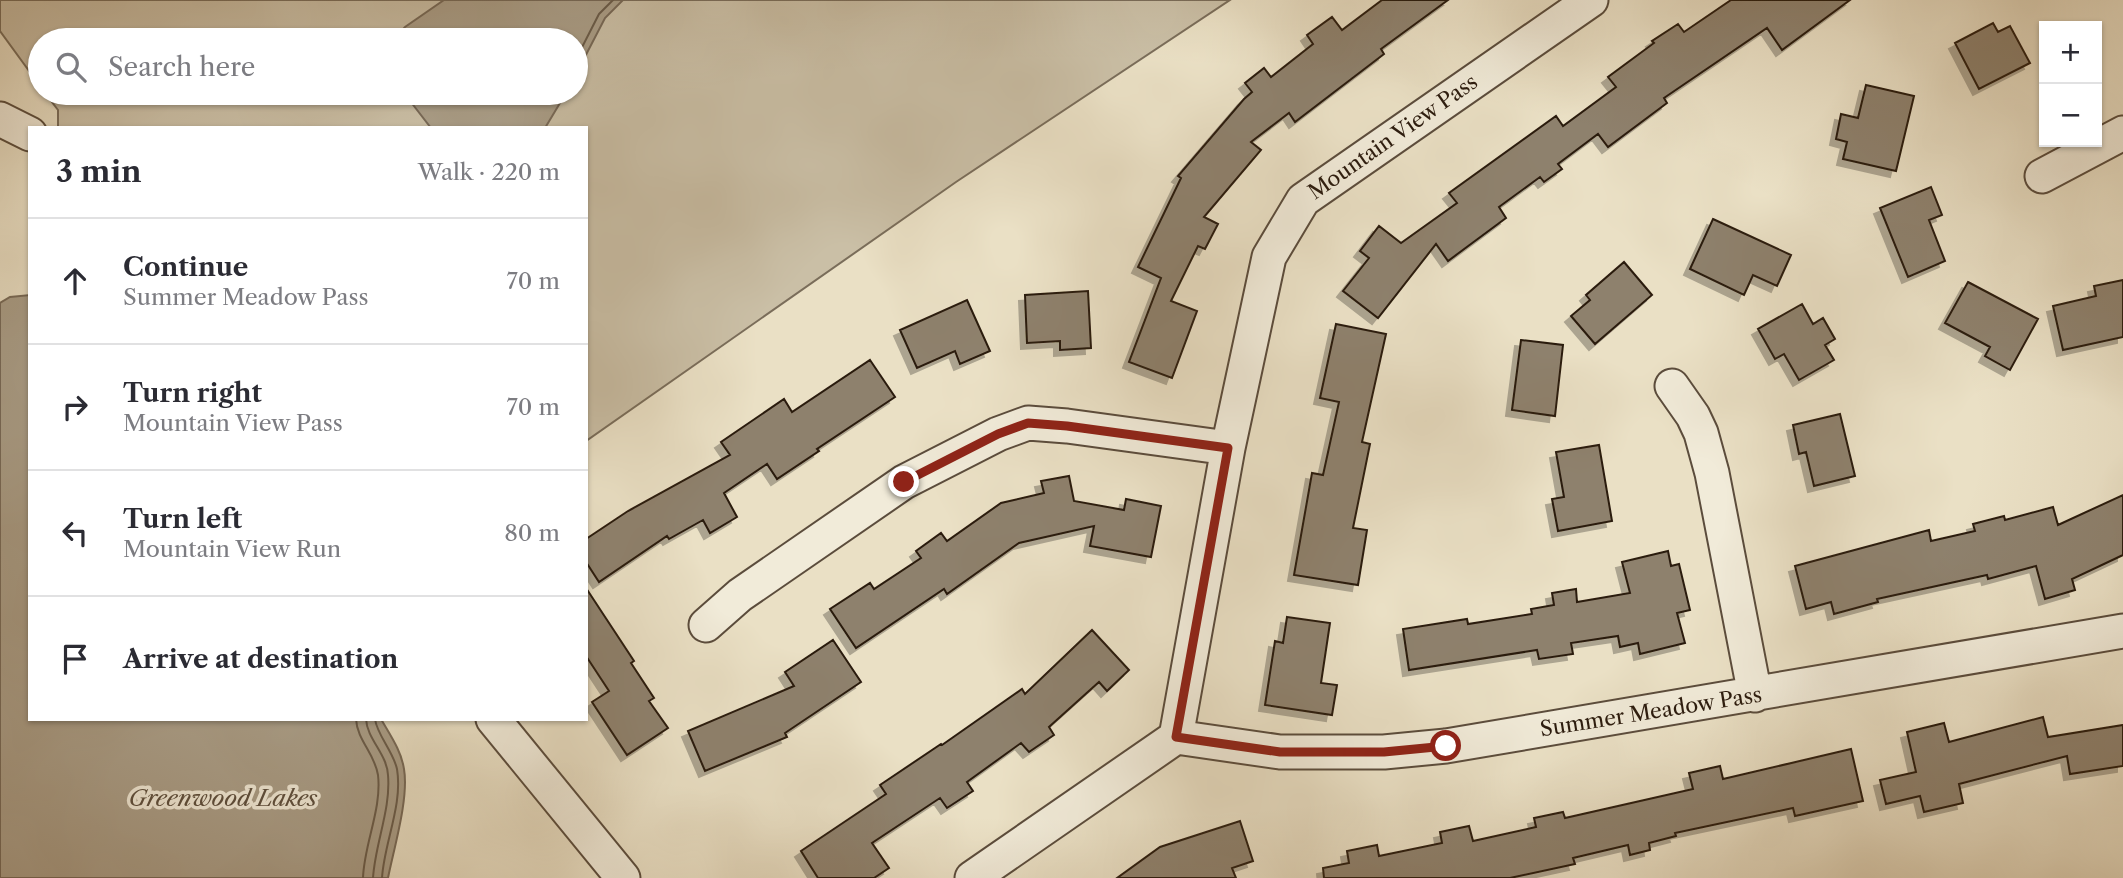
<!DOCTYPE html>
<html lang="en">
<head>
<meta charset="utf-8">
<style>
  :root { --surface:#fff; --page:#f2f2f3; --text:#2b2b33; --muted:#7c7c81; --line:#e1e1e2 }
  body { margin:0; font-family:"Libre Caslon Text",serif; background:var(--page); color:var(--text) }
  .controls { position:absolute; right:21px; top:21px; display:grid; overflow:hidden; border-radius:0px; box-shadow:0 2px 5px #0004 }
  .controls button { width:63px; height:63px; display:grid; place-items:center; padding:0; border:0; border-bottom:2px solid var(--line); background:var(--surface); color:var(--text); font:35px sans-serif }
  .stop { position:absolute; width:21px; height:21px; margin:-16px; border:5px solid #8f2418; border-radius:50%; background:#fff }
  .stop.end { background:#8f2418; border-color:#fff; box-shadow:0 2px 7px #0008 }
  .list { margin:0; padding:0; list-style:none }
  h2 { display:flex; justify-content:space-between; align-items:center; height:91px; margin:0; padding:0 28px; font-size:30px }
  h2 small { font-size:23px; font-weight:400; color:var(--muted) }
  .list li { display:grid; grid-template-columns:46px 1fr auto; gap:21px; align-items:center; box-sizing:border-box; height:126px; padding:0 28px; border-top:2px solid var(--line) }
  .list b { display:block; font-size:26px; white-space:nowrap }
  .list p { margin:0; font-size:23px; white-space:nowrap; color:var(--muted) }
  .list em { font-size:23px; font-style:normal; color:var(--muted) }
  .icon { flex:none; width:38px; height:38px; fill:none; stroke:currentColor; stroke-width:2; stroke-linecap:round; stroke-linejoin:round }
  .map { position:relative; flex:none; width:2123px; height:878px; overflow:hidden }
  .search { position:absolute; background:var(--surface); box-shadow:0 2px 5px #0004; left:28px; top:28px; width:560px; height:77px; display:flex; align-items:center; gap:18px; box-sizing:border-box; padding:0 24px; border-radius:38px; color:var(--muted); font-size:26px }
  .panel { position:absolute; background:var(--surface); box-shadow:0 2px 5px #0004; left:28px; top:126px; width:560px; height:595px; border-radius:0px }
  .map>svg:first-child { display:block }
  .green { fill:#cabfa6; stroke:#7a6d5a; stroke-width:2 }
  .water { fill:#a99d87; stroke:#776957; stroke-width:2 }
  .lines { fill:none; stroke-linecap:round; stroke-linejoin:round }
  .shore { stroke:#6a5c4a; stroke-width:2 }
  .building { fill:#8e816d; stroke:#2b1b0e; stroke-width:2; filter:url(#shadow) }
  .minor-casing { stroke:#5b4c3c; stroke-width:37 }
  .minor { stroke:#f1ebd9; stroke-width:33 }
  .route { stroke:#8f2418; stroke-width:9 }
  .labels { text-anchor:middle; stroke-width:7; stroke-linejoin:round; paint-order:stroke }
  .street-label { font-size:21px; fill:#2b1b0e; stroke:#f1ebd9 }
  .water-label { font-size:23px; font-style:italic; fill:#5d4f3e; stroke:#f1ebd9 }
</style>
</head>
<body>
<div class="map">
<svg width="2123" height="878" viewBox="0 0 2123 878">
  <defs>
    <filter id="shadow"><feDropShadow dx="-6" dy="6" stdDeviation="0" flood-color="#0004"/></filter>
  </defs>
  <rect width="100%" height="100%" fill="#eae0c5"/>
  <filter id="stains"><feTurbulence type="fractalNoise" baseFrequency=".00286" numOctaves="4"/><feColorMatrix values="0 0 0 0 .2 0 0 0 0 .09 0 0 0 0 .02 0 0 0 .5 -.17"/></filter>
  <radialGradient id="worn" r=".72"><stop offset=".6" stop-color="#630" stop-opacity="0"/><stop offset="1" stop-color="#630" stop-opacity=".3"/></radialGradient>
  <path class="green" d="M0 0H1230L956 182 586 441V128H58V110L45 93H576V40H40V86L0 31Z"/>
  <path class="water" d="M444 0H623L605 18 576 74V40H393L405 27Z
    M404 93H566L545 128H431Z
    M30 295V719H381C390 735 401 750 404 769 409 798 394 848 388 878H0V303L10 297Z"/>
  <g class="lines">
    <path class="shore" d="M576 59 599 14 613 0
      M356 719C357 740 375 754 378 775 382 809 364 844 363 878
      M366 719C367 739 387 754 388 775 391 809 375 844 373 878
      M375 719C377 735 393 751 397 769 403 805 384 843 382 878"/>
  </g>
  <path class="building" d="M1382 0H1448L1381 49 1384 54 1295 122 1289 113 1251 142 1261 150 1204 217 1218 224 1205 249 1198 246 1171 301 1197 311 1172 378 1129 362 1161 278 1138 267 1181 178 1178 176 1244 99 1252 92 1245 83 1264 68 1271 77 1313 44 1307 35 1332 17 1342 30Z
    M1731 0H1850L1782 50 1767 28 1664 98 1667 103 1608 147 1598 134 1558 164 1562 169 1544 182 1540 177 1499 207 1506 218 1448 261 1436 244 1378 318 1343 291 1369 258 1360 251 1379 226 1401 243 1457 203 1449 193 1556 116 1563 126 1616 87 1608 77 1654 43 1652 41 1678 24 1684 32Z
    M1993 23 1998 32 2010 26 2030 63 1979 89 1955 43Z
    M1866 85 1914 96 1896 171 1843 159 1847 142 1836 139 1841 114 1858 118Z
    M1931 187 1942 215 1929 220 1945 261 1908 277 1880 208Z
    M1713 219 1791 255 1777 286 1753 275 1744 295 1690 269Z
    M1624 262 1652 295 1595 344 1571 316 1590 300 1586 295Z
    M2123 280V337L2063 350 2053 306 2096 296 2094 286Z
    M1968 282 2038 319 2010 370 1985 356 1990 347 1945 323Z
    M1088 291 1091 348 1060 350V341L1027 343 1025 295Z
    M967 300 990 351 960 364 955 351 917 368 900 330Z
    M1802 304 1813 324 1823 318 1835 339 1825 345 1834 360 1799 380 1784 354 1775 359 1758 329Z
    M1336 324 1386 334 1362 442 1370 444 1353 528 1367 530 1358 585 1294 575 1312 473 1323 475 1339 402 1320 398Z
    M1521 340 1563 345 1555 416 1512 410Z
    M870 360 895 397 817 449 819 451 777 479 767 464 724 493 737 517 710 533 703 520 669 539 667 536 599 582 586 562V539L628 511 730 455 721 442 784 399 792 412Z
    M1840 414 1855 476 1814 486 1806 452 1799 454 1793 425Z
    M1599 445 1612 521 1558 531 1552 499 1564 497 1556 452Z
    M1069 476 1074 501 1124 510 1126 499 1161 506 1151 557 1090 546 1094 526 1019 543 947 594 944 589 856 648 830 609 870 583 874 589 921 558 916 551 941 533 947 541 1001 503 1044 493 1041 481Z
    M2123 495V555L2072 579 2075 590 2045 599 2036 566 1988 579 1987 575 1877 599 1878 602 1834 614 1831 602 1806 609 1795 566 1929 530 1931 541 1975 531 1973 524 2004 516 2005 520 2053 507 2058 525Z
    M1668 551 1671 566 1679 564 1690 610 1677 613 1685 643 1640 654 1638 643 1620 647 1618 636 1571 643 1573 654 1539 659 1537 650 1409 670 1403 629 1467 619 1468 624 1532 614 1531 609 1554 605 1552 593 1576 589 1577 602 1630 593 1622 562Z
    M586 588 634 661 631 663 654 698 649 701 668 728 627 755 592 702 609 691 586 656Z
    M1287 617 1330 623 1321 683 1337 685 1332 715 1265 705 1275 641 1283 643Z
    M1092 630 1129 670 1107 691 1099 682 1049 727 1054 735 1029 752 1021 743 967 782 973 791 947 808 940 798 872 843 889 868 874 878H818L801 851 886 794 880 785 941 744 942 745 1022 689 1025 694Z
    M833 640 861 682 785 733 787 737 705 771 688 731 794 686 785 672Z
    M2043 717 2048 737 2123 725V766L2070 774 2067 756 1959 784 1963 803 1924 812 1920 796 1886 804 1880 780 1916 772 1907 732 1944 723 1949 742Z
    M1851 749 1863 801 1795 816 1793 808 1675 833 1676 836 1649 843 1650 850 1630 855 1628 845 1573 858 1575 864 1510 878H1324L1323 868 1349 863 1347 851 1377 845 1379 856 1442 843 1440 832 1469 826 1473 841 1536 827 1534 818 1563 812 1565 818 1693 789 1689 773 1720 766 1723 779Z
    M1240 821 1253 861 1232 868 1236 878H1117L1160 847Z"/>
  <g class="lines">
    <g class="minor-casing">
      <path id="minor" d="M0 119 30 134
        M2042 176 2123 133
        M1672 386 1693 416 1701 433 1712 473 1755 695
        M706 625 740 595 904 482 998 434 1028 423 1067 426 1228 448
        M493 719 623 878
        M1176 737 1280 752H1384L1446 746 2123 631
        M972 878 1176 737 1228 448 1269 257 1303 200 1591 0"/>
    </g>
    <use href="#minor" class="minor"/>
  </g>
  <g class="lines">
    <path class="route" d="M904 482 998 434 1028 423 1067 426 1228 448 1176 737 1280 752H1384L1446 746"/>
  </g>
  <g class="labels">
    <g class="street-label">
      <text transform="translate(1393 137) rotate(-35)" y="7">Mountain View Pass</text>
      <text transform="translate(1651 712) rotate(-9)" y="7">Summer Meadow Pass</text>
    </g>
    <g class="water-label">
      <text x="223" y="806">Greenwood Lakes</text>
    </g>
  </g>
  <rect width="100%" height="100%" filter="url(#stains)"/>
  <rect width="100%" height="100%" fill="url(#worn)"/>
</svg>
<div class="controls">
<button>+</button>
<button>−</button>
</div>
<div class="stop" style="left:1446px;top:746px"></div>
<div class="stop end" style="left:904px;top:482px"></div>
<div class="search"><svg class="icon" aria-label="search" viewBox="0 0 24 24"><circle cx="10" cy="10" r="6"/><path d="M15 15l6 6"/></svg>Search here</div>
<section class="panel">
<h2>3 min<small>Walk · 220 m</small></h2>
<ul class="list">
<li><svg class="icon" aria-label="ahead" viewBox="0 0 24 24"><path d="M12 20V5M6 11l6-6 6 6"/></svg><div><b>Continue</b><p>Summer Meadow Pass</p></div><em>70 m</em></li>
<li><svg class="icon" aria-label="right" viewBox="0 0 24 24"><path d="M7 20v-9h11M14 6l5 5-5 5"/></svg><div><b>Turn right</b><p>Mountain View Pass</p></div><em>70 m</em></li>
<li><svg class="icon" aria-label="left" viewBox="0 0 24 24"><path d="M17 20v-9H6M10 6l-5 5 5 5"/></svg><div><b>Turn left</b><p>Mountain View Run</p></div><em>80 m</em></li>
<li><svg class="icon" aria-label="arrive" viewBox="0 0 24 24"><path d="M6 21V4h12l-3 4 3 4H6"/></svg><div><b>Arrive at destination</b></div></li>
</ul>
</section>
</div>
</body>
</html>
